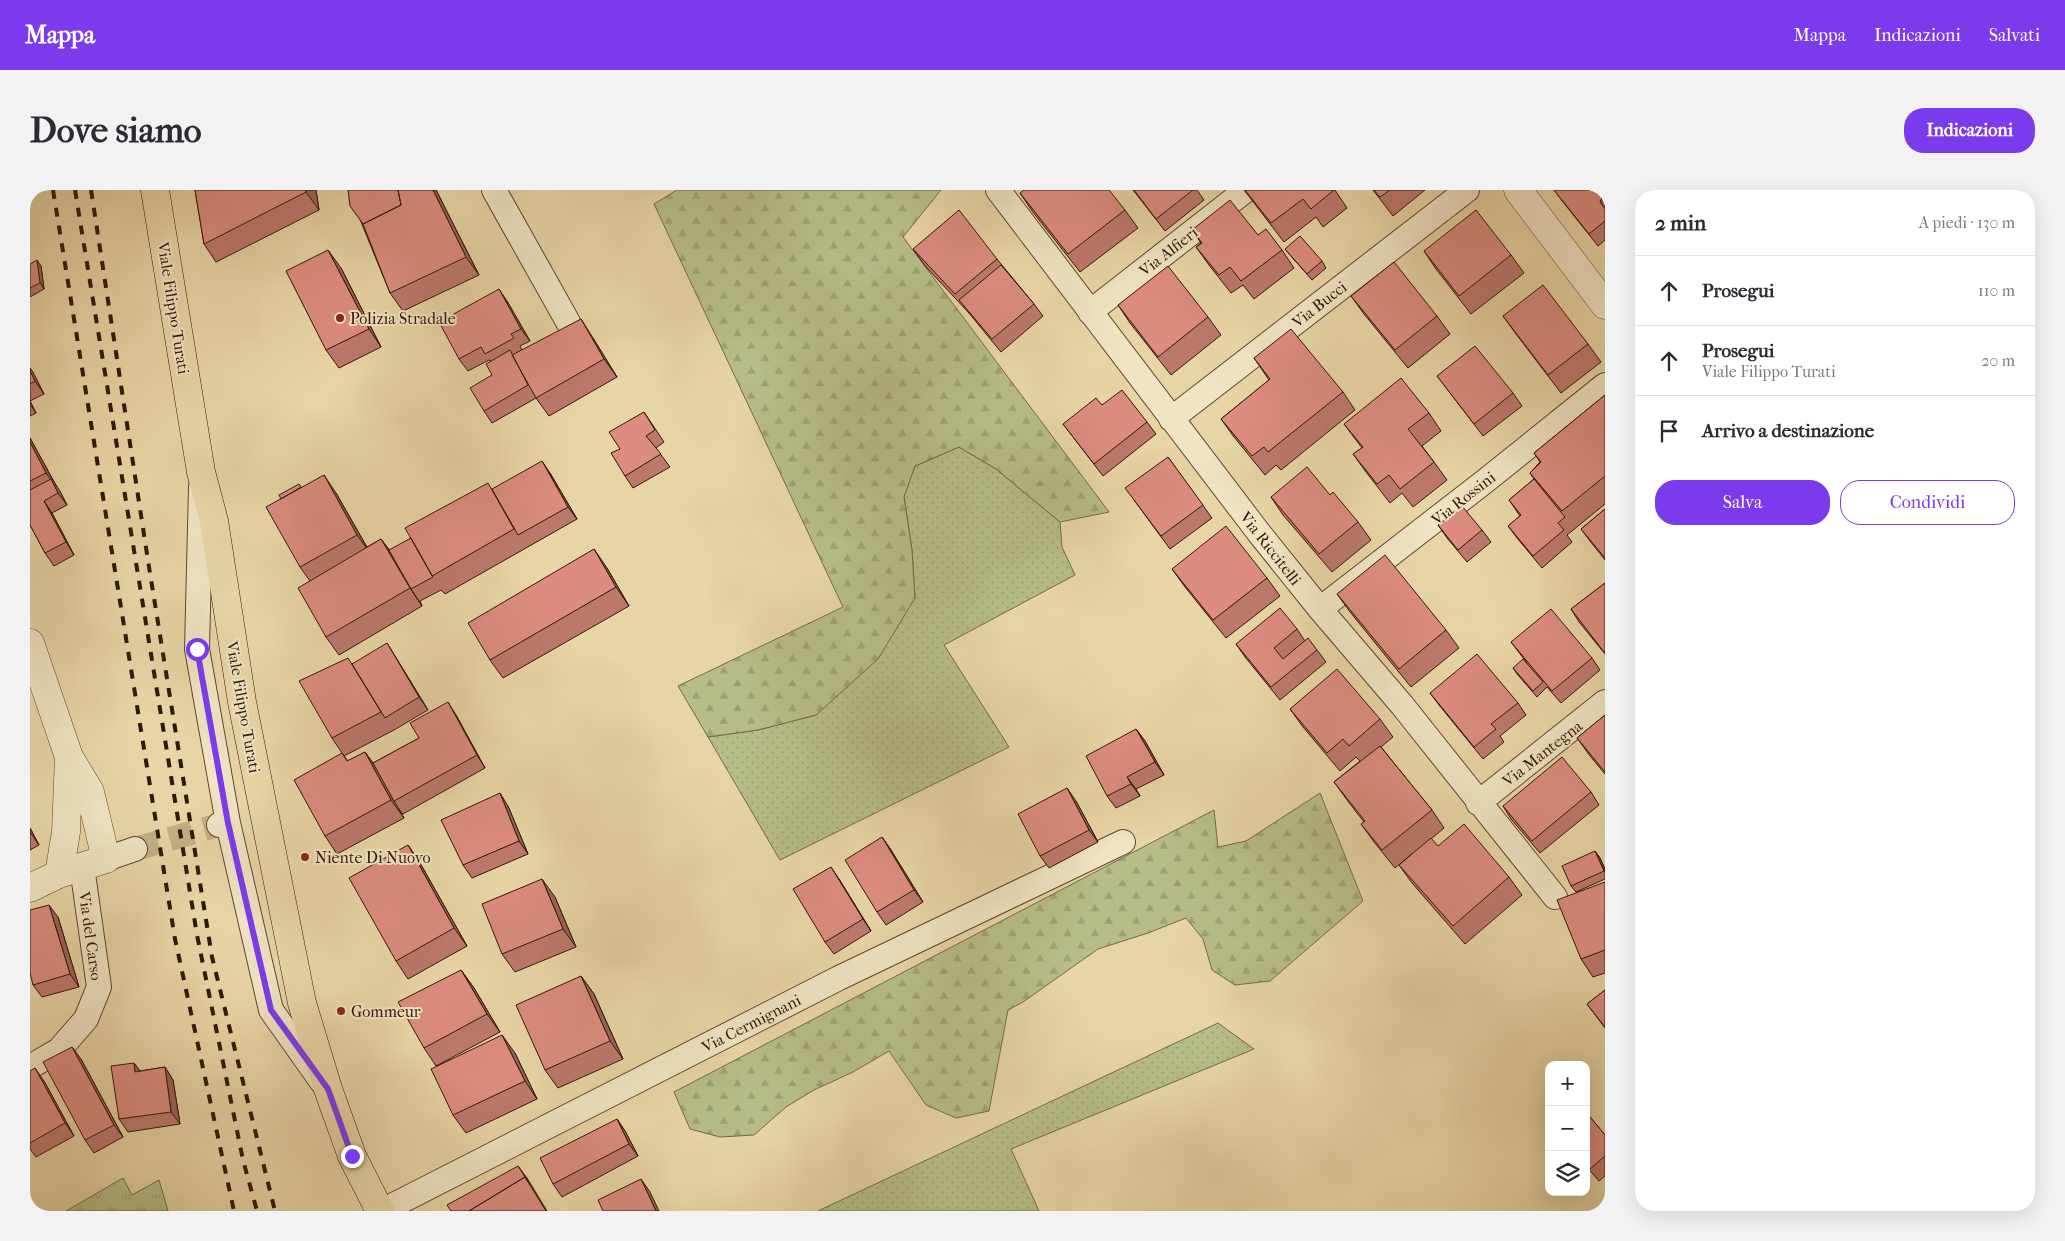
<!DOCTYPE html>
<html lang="it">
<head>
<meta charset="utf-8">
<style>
  :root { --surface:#fff; --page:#f2f2f3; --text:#2b2b33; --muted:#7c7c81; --line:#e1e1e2; --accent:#7c3aed }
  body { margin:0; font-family:"IM FELL French Canon",serif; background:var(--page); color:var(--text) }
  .controls { position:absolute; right:15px; bottom:15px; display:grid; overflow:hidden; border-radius:10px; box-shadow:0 5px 20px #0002 }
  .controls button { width:45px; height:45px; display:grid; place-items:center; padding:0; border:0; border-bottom:1px solid var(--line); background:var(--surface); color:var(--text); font:25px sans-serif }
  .stop { position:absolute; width:15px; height:15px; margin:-11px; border:4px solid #7c3aed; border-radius:50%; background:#fff }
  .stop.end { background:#7c3aed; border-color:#fff; box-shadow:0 1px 5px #0008 }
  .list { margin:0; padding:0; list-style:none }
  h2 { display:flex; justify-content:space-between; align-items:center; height:65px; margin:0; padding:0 20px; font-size:21px }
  h2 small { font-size:16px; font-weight:400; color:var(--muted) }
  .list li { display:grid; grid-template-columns:32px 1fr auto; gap:15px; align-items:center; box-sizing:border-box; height:70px; padding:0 20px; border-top:1px solid var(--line) }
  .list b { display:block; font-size:19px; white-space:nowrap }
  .list p { margin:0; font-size:16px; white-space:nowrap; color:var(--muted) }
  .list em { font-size:16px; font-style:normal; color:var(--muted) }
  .actions { display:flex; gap:10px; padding:15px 20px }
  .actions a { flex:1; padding:11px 0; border:1px solid var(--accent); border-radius:20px; text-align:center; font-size:18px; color:var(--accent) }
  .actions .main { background:var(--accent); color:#fff }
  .icon { flex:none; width:28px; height:28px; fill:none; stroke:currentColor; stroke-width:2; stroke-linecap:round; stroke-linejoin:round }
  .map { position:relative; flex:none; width:1575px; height:1021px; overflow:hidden; border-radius:20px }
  header { display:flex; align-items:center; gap:30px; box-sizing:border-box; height:70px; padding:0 25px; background:var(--accent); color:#fff }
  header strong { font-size:24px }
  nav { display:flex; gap:28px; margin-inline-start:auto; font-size:18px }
  .intro { display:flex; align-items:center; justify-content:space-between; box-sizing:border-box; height:120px; padding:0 30px }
  h1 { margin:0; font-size:35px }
  .button { padding:12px 22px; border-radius:20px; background:var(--accent); color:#fff; font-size:18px; font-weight:700 }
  main { display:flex; gap:30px; padding:0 30px }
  aside { flex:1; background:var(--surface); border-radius:20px; box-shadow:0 5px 20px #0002 }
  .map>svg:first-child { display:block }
  .grass { fill:url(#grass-dots); stroke:#746a48 }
  .forest { fill:url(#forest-firs); stroke:#746a48 }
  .park { fill:url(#park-tufts); stroke:#746a48 }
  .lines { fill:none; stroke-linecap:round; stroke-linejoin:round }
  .minor-tunnel { stroke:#c4af86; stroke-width:24; stroke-dasharray:24 12; stroke-linecap:butt }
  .minor-casing { stroke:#604630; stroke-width:26 }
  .tertiary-casing { stroke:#604630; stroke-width:29 }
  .primary-casing { stroke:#321709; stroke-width:29 }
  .minor { stroke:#f0e4c4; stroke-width:24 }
  .tertiary { stroke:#f0e4c4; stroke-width:28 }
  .primary { stroke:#e8d5a5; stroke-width:28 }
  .rail { stroke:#321709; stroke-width:4; stroke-dasharray:9 9; stroke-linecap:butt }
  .wall { fill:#bd786e; stroke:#321709 }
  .shaded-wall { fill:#9a625a; stroke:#321709 }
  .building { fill:#dc8c80; stroke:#321709 }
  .route { stroke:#7c3aed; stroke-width:6 }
  .poi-dot { fill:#8f2418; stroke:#f0e4c4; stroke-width:2 }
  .labels { text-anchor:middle; stroke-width:4; stroke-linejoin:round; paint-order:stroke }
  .street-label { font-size:16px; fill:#321709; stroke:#f0e4c4 }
  .poi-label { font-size:16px; fill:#321709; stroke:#f0e4c4; text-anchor:start }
</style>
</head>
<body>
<header>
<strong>Mappa</strong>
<nav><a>Mappa</a><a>Indicazioni</a><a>Salvati</a></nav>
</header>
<div class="intro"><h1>Dove siamo</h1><a class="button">Indicazioni</a></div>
<main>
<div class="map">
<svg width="1575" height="1021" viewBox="0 0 1575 1021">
  <defs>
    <pattern id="grass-dots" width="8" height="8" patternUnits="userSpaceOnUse" patternTransform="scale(1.25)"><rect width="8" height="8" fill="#b6bd86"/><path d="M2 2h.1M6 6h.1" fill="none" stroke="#9da272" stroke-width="1.8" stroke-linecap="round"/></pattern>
    <pattern id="forest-firs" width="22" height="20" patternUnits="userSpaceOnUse" patternTransform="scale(1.25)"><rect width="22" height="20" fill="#b6bd86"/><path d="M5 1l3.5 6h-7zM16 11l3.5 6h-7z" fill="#9da272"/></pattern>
    <pattern id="park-tufts" width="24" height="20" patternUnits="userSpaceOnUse" patternTransform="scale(1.25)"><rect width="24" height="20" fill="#b6bd86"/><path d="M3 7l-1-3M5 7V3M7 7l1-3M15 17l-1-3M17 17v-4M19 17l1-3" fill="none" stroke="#9da272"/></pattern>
  </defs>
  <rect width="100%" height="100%" fill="#e8d5a5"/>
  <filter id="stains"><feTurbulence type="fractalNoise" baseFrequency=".004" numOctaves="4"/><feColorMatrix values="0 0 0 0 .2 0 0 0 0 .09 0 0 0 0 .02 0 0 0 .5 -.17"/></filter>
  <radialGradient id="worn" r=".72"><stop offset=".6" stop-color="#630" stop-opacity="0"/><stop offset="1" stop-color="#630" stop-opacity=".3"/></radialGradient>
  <path class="grass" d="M929 257 966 279 1030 332 1032 357 1045 385 914 455 979 557 750 670 678 547 728 540 786 525 885 408 882 360 874 306 885 276Z
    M1188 833 1224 859 981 959 1009 1021H788Z"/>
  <path class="forest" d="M647 0H911L873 47 1079 322 1030 332 966 279 929 257 885 276 874 307 882 360 885 408 848 469 786 525 728 540 678 547 648 496 813 417 624 14Z
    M1290 603 1333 711 1240 791 1205 795 1182 780 1173 749 1156 728 1118 743 1068 759 993 812 978 820 959 921 926 928 896 915 859 861 823 882 784 900 756 917 724 945 690 947 660 939 644 902 1184 620 1188 657 1216 651Z"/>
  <path class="park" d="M93 988 102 1005 129 990 138 1021H36Z"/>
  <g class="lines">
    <path class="minor-tunnel" d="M105 659 189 635"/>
    <g class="minor-casing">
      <path id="minor" d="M464 0 538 132
        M968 0 1229 343 1290 419 1372 515 1525 707
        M1060 122 1216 0
        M1141 229 1437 0
        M171 297 167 459 198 633 189 635
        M1290 419 1454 292 1575 195
        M1448 613 1575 512
        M198 633 241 820 292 892
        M76 669 105 659
        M0 877 29 860 56 829 69 797 52 677
        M352 1021 809 788 1093 652"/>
    </g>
    <g class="tertiary-casing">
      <path id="tertiary" d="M1488 0 1575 115
        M0 453 39 567 60 602 76 669 29 684 0 698
        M29 684 36 642 39 567"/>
    </g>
    <g class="primary-casing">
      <path id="primary" d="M125 0 171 282 184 331 212 512 272 813 298 899 322 966 350 1021"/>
    </g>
    <use href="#minor" class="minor"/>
    <use href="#tertiary" class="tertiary"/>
    <use href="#primary" class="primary"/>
    <path class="rail" d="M23 0 145 749 204 1021
      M45 0 167 745 213 970 227 1021
      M61 0 119 377 182 767 245 1021"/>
  </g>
  <path class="wall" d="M165 0H286L289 20 186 72 174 54Z
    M318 0H406L449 85 373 121 360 103Z
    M1103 0H1167L1174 10 1135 41Z
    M1214 0H1305L1317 18 1293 37 1286 27 1254 52Z
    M1343 0H1395L1363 26Z
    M1524 0H1575V50L1568 56 1533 12Z
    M990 3 1095 20 1108 38 1050 82 1002 21Z
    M1162 40 1228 45 1252 60 1264 78 1224 109 1213 95 1201 103 1179 75 1166 57 1171 53Z
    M883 59 967 69 1004 114 1013 126 971 162 938 122 896 77Z
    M1255 59 1292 71 1296 78 1282 90 1260 65Z
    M1394 61 1481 65 1494 83 1441 124 1406 79Z
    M0 74 11 76 14 99 0 107Z
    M311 78 351 157 309 178 296 160Z
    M1321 106 1407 126 1420 144 1378 178 1334 124Z
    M477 111 500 151 490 156 492 160 563 148 587 187 519 226 506 208 462 233 454 221 462 185 461 171 459 170 438 181 429 169Z
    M1088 115 1178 127 1191 145 1141 185 1100 133Z
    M1473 126 1558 154 1571 172 1531 203 1486 144Z
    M1224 168 1313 202 1325 220 1251 280 1246 275 1235 285 1204 247 1191 229 1239 190Z
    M0 178 14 204 0 211 6 223 0 226Z
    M1407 186 1483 203 1492 216 1453 246Z
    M1575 205V314L1537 345 1542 352 1512 378 1487 348 1478 336 1490 326 1479 310 1504 289 1500 283 1510 272 1504 263Z
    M1072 215 1117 232 1126 244 1073 286 1033 234Z
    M614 222 634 252 626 258 640 277 603 298 595 286 590 259Z
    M1399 223 1411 241 1392 256 1404 272 1417 290 1383 317 1372 303 1360 313 1336 282 1323 264 1332 258 1314 234Z
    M0 248 37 315 22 323 44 365 24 376 15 363 0 335Z
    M1138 267 1182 328 1140 359 1104 310Z
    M520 283 547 329 415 404 411 400 390 411 392 416 309 465 296 447 280 391 270 377 272 297 306 303 337 357 351 349 361 362 381 348 462 299Z
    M1300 305 1328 332 1341 350 1302 382 1253 325 1241 307Z
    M1575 319V370L1560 351 1551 339Z
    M1408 335 1452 340 1461 352 1437 372 1417 348Z
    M577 378 599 416 473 488 460 470Z
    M1142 379 1237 388 1250 406 1196 448 1155 397Z
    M1575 393V464L1549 432 1541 419Z
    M1307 404 1416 440 1429 458 1381 497 1320 422Z
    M1267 439 1275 451 1287 460 1296 472 1250 510 1215 467 1206 454Z
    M1481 452 1562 468 1570 480 1531 513 1517 497 1507 507 1487 484 1483 478 1497 473Z
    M365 466 398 520 364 540 314 566 302 548 322 474Z
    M1400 503 1488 513 1496 525 1470 546 1474 552 1453 569 1409 515Z
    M1260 519 1350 529 1363 547 1351 557 1402 620 1414 638 1401 649 1408 656 1479 687 1492 705 1435 754 1382 693 1369 675 1383 663 1365 678 1344 652 1331 634 1334 632 1317 610 1304 592 1330 571 1326 567 1310 581 1273 537Z
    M426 525 455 578 373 624 368 618 374 628 307 664 295 646 312 563 318 571 335 562 343 573 389 548Z
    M1575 525V584L1560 566 1547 548Z
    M1106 539 1115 551 1134 585 1106 599 1110 606 1086 618 1077 606Z
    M1561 602 1569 615 1510 663 1481 629 1473 616Z
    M1046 611 1068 652 1019 678 1010 666Z
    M478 616 498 664 442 688 433 675Z
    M0 638 9 655 0 660Z
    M852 647 861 660 893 712 856 735 847 722Z
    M378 655 390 673 437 756 378 789 366 771Z
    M1565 661 1570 668 1575 679V689L1546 702 1541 696Z
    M809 689 841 741 804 764 795 752Z
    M1575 692V783L1563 787 1551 769Z
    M525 707 546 757 485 782 472 764Z
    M28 727 49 797 12 807 3 795Z
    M431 780 444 798 470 842 406 876 394 858Z
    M551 786 564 804 593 869 528 898 515 880Z
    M1575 800V838L1557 814Z
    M485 863 507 909 436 943 423 925Z
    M51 869 93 947 64 963 55 950Z
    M104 873 110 881 135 877 143 890 150 934 98 942 89 929Z
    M0 881 14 891 44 946 6 967 0 959Z
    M1556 922 1575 945V986L1569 991 1556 976Z
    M587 929 595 941 608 966 532 1007 523 994Z"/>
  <path class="shaded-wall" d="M276 0H286L289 20 276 2Z
    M403 0H406L449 85 436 67Z
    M1575 0V20L1570 12Z
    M298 60 311 78 351 157 339 139Z
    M7 70 11 76 14 99 10 93Z
    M469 99 477 111 500 151 491 139Z
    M551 129 563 148 587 187 574 169Z
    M0 178 3 182 14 204 5 191 0 181Z
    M0 211 6 223 0 214Z
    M0 248 25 294 30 301 37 315 28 303 21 290 16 283 0 252Z
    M512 271 520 283 547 329 538 317Z
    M294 285 306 303 340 363 327 345Z
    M14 311 22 323 44 365 36 352Z
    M351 349 364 367 381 399 392 416 380 398Z
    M564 359 577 378 599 416 586 397Z
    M357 453 365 466 398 520 389 507Z
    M418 512 426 525 455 578 447 565Z
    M1106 539 1115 551 1134 585 1125 572Z
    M335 562 348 580 364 611 374 628 361 610Z
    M1097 587 1106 599 1110 606 1101 594Z
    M1037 598 1046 611 1068 652 1059 640Z
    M470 603 478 616 498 664 489 651Z
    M0 638 9 655 0 642Z
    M852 647 861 660 893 712 884 700Z
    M378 655 390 673 437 756 424 738Z
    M1565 661 1570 668 1575 679V682Z
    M801 677 809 689 841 741 833 729Z
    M512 689 525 707 546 757 533 739Z
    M19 715 28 727 49 797 40 784Z
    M431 780 444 798 470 842 457 824Z
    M551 786 564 804 593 869 580 851Z
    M472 845 485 863 507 909 495 891Z
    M42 857 51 869 93 947 84 935Z
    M104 873 113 885 105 882Z
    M135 877 143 890 150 934 141 922Z
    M5 878 14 891 44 946 35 933Z
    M587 929 595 941 608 966 599 954Z
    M488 976 497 988 517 1021H516Z
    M611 989 620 1002 629 1021H626Z"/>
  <path class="building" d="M165 0H276V2L174 54Z
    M318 0H368L371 15 333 34 320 16Z
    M368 0H403L436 67 360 103 333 34 371 15Z
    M994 0H1079L1095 20 1038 64 990 3Z
    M1104 0H1163L1126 29Z
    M1215 0H1304L1281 19 1273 9 1241 33Z
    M1344 0H1360L1350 7Z
    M1524 0H1575L1574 3 1570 12 1575 19V31L1559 44Z
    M1200 10 1228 45 1236 39 1252 60 1211 91 1200 77 1189 85 1166 57 1172 53 1162 40Z
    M929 20 967 69 925 104 883 59Z
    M1446 20 1481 65 1429 106 1394 61Z
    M1270 46 1292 71 1277 84 1255 59Z
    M298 60 339 139 296 160 256 81Z
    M7 70 10 93 0 98V74Z
    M1364 72 1407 126 1365 160 1321 106Z
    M971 75 1004 114 962 149 929 110Z
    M1138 76 1178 127 1128 167 1088 115Z
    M1513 95 1558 154 1518 185 1473 126Z
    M469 99 491 139 481 144 484 148 455 164 451 157 429 169 409 132Z
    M551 129 574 169 506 208 482 165Z
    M1261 139 1313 202 1238 262 1234 257 1222 266 1191 229 1240 189 1224 168Z
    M1445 156 1483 203 1444 234 1407 186Z
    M480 160 498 195 454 221 440 198 462 185 456 174Z
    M0 181 5 191 0 194Z
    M1371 188 1399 223 1378 239 1404 272 1370 299 1359 285 1347 294 1323 264 1333 257 1314 234Z
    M1092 200 1117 232 1064 274 1033 234 1066 208 1072 215Z
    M1575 205V286L1532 321 1500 283 1511 272 1504 263Z
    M614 222 625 240 616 246 631 264 595 286 581 263 590 259 579 242Z
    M0 252 16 283 0 291Z
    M1138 267 1173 315 1131 346 1095 298Z
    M512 271 538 317 488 345 462 299Z
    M1277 277 1300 305 1303 302 1328 332 1289 364 1241 307Z
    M294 285 327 345 270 377 236 317Z
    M21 289 28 303 14 311 36 352 15 363 0 335V300Z
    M1504 289 1535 327 1528 333 1534 340 1503 366 1478 336 1491 325 1479 310Z
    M458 293 484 339 402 386 375 338Z
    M269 294 271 297 251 309 249 305Z
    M1432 316 1452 340 1428 360 1408 335Z
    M1575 319V368L1551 339Z
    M1196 336 1237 388 1183 430 1142 379Z
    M381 348 403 387 381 399 359 360Z
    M351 349 380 398 296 447 268 398Z
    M564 359 586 397 460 470 438 433Z
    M1355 365 1416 440 1369 479 1307 404Z
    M1575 393V461L1574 462 1541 419Z
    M1250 418 1267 439 1244 458 1253 469 1278 448 1287 460 1241 497 1206 454Z
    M1521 419 1562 468 1522 501 1481 452Z
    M357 453 389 507 355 528 322 474Z
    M1447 464 1488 513 1461 534 1466 539 1444 557 1400 503Z
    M318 468 351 522 302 548 269 491Z
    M1493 469 1513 492 1503 501 1483 478Z
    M1307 479 1350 529 1319 556 1313 549 1297 563 1260 519Z
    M418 512 447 565 364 611 343 573 389 548 380 533Z
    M1575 525V582L1547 548Z
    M1106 539 1125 572 1097 587 1101 594 1077 606 1056 566Z
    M1350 556 1402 620 1352 660 1331 634 1335 631 1304 592Z
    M335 562 361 610 295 646 264 590 312 563 317 571Z
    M1532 567 1561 602 1502 651 1473 616Z
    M1037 598 1059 640 1010 666 988 624Z
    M470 603 489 651 433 675 411 630Z
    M1434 634 1479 687 1423 736 1369 675 1401 648 1408 656Z
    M852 647 884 700 847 722 815 670Z
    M378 655 424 738 366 771 319 688Z
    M1565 661 1574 681 1541 696 1532 676Z
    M801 677 833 729 795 752 763 699Z
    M512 689 533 739 472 764 452 714Z
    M1575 692V760L1551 769 1527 710Z
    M19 715 40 784 3 795 0 783V720Z
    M431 780 457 824 394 858 368 812Z
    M551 786 580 851 515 880 486 815Z
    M1575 800V837L1557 814Z
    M472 845 495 891 423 925 401 879Z
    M42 857 84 935 55 950 13 872Z
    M104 873 105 882 135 877 141 922 89 929 81 876Z
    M5 878 35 933 0 953V881Z
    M1556 922 1575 945V966L1560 979 1556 974Z
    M1519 923V929L1516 926Z
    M587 929 599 954 523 994 510 968Z
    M488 976 499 993 495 987 439 1021H421L417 1015Z
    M495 987 516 1021H439Z
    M611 989 626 1021H573L568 1010Z"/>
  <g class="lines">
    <path class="route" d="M167 459 198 633 241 820 298 899 322 966"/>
  </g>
  <g class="poi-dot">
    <circle cx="310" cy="128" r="5"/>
    <circle cx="275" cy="667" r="5"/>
    <circle cx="311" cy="821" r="5"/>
  </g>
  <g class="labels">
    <g class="street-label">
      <text transform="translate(1138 61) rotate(-38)" y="6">Via Alfieri</text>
      <text transform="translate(1289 114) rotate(-38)" y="6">Via Bucci</text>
      <text transform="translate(144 118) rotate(81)" y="6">Viale Filippo Turati</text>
      <text transform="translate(1433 308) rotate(-38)" y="6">Via Rossini</text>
      <text transform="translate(1241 358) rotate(52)" y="6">Via Riccitelli</text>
      <text transform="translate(214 517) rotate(80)" y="6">Viale Filippo Turati</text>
      <text transform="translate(1512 563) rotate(-38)" y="6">Via Mantegna</text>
      <text transform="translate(61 746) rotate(82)" y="6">Via del Carso</text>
      <text transform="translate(721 833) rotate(-27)" y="6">Via Cermignani</text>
    </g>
    <g class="poi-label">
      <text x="320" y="134">Polizia Stradale</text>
      <text x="285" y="673">Niente Di Nuovo</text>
      <text x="321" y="827">Gommeur</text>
    </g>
  </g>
  <rect width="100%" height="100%" filter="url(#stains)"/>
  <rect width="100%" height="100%" fill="url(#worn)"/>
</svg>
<div class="controls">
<button>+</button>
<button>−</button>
<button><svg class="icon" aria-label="layers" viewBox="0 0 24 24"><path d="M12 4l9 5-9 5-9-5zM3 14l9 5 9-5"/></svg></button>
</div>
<div class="stop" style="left:167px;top:459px"></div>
<div class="stop end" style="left:322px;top:966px"></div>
</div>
<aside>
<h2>2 min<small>A piedi · 130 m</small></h2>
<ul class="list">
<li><svg class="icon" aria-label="ahead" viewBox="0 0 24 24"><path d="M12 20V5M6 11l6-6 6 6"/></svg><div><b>Prosegui</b></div><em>110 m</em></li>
<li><svg class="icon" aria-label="ahead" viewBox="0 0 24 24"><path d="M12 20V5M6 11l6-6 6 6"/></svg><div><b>Prosegui</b><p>Viale Filippo Turati</p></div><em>20 m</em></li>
<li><svg class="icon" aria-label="arrive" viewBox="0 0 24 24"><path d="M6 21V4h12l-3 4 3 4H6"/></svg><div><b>Arrivo a destinazione</b></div></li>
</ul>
<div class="actions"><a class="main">Salva</a><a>Condividi</a></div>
</aside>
</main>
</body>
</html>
